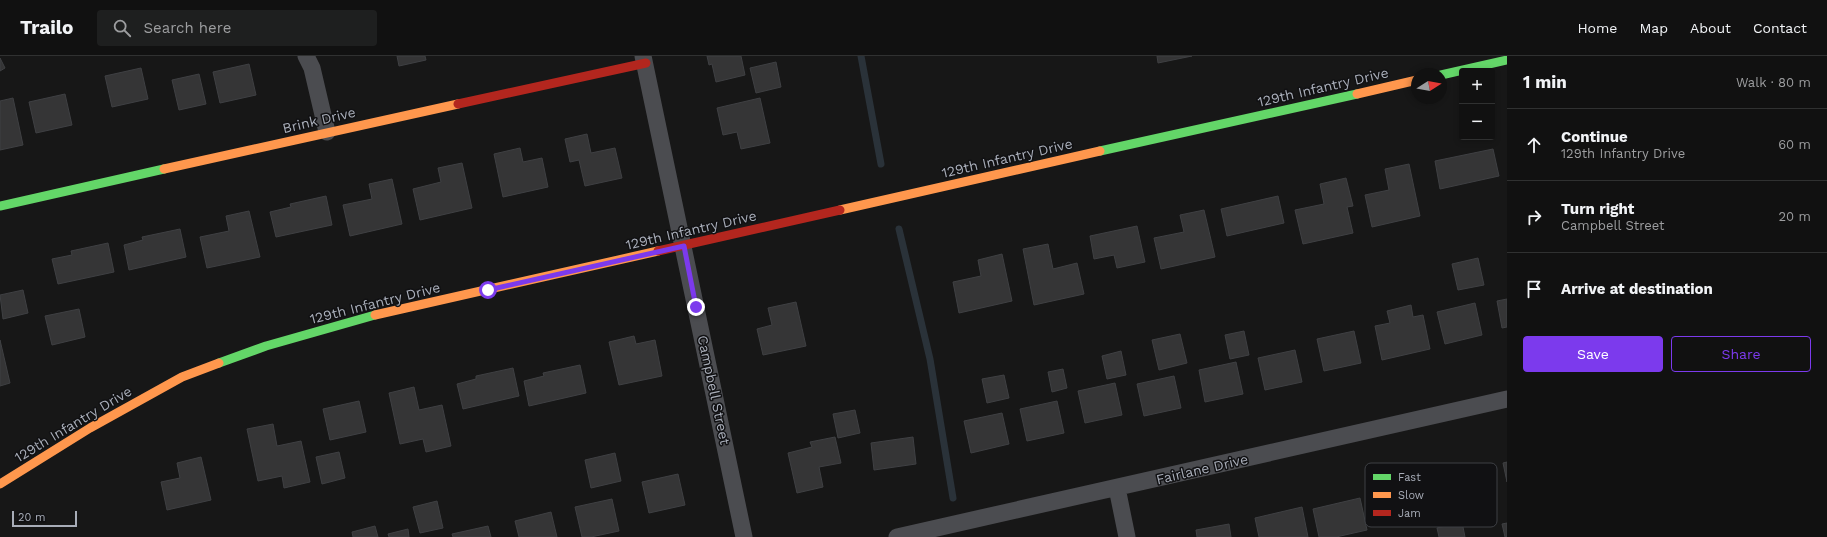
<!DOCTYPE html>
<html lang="en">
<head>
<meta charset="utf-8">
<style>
  :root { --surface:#111; --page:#1e1f1f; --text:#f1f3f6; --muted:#9c9d9f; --line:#303131; --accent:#7c3aed }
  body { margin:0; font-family:"Work Sans",sans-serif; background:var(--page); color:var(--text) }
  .controls { position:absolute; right:12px; top:12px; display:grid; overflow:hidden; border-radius:4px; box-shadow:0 2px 6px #0003 }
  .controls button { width:36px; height:36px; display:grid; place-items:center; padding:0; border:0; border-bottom:1px solid var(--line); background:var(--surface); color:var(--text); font:20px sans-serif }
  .compass { position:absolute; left:1411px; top:12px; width:36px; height:36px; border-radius:50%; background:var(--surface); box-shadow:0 2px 6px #0003; rotate:79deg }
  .scale { position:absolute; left:12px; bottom:10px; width:65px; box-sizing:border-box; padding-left:4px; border:2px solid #a8adb8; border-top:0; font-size:11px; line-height:14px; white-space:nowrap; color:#a8adb8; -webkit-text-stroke:3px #111113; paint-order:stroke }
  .stop { position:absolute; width:12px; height:12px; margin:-9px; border:3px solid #7c3aed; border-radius:50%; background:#fff }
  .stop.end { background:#7c3aed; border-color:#fff; box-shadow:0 1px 4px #0008 }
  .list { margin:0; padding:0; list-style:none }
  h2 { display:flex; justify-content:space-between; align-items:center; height:52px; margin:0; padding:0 16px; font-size:17px }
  h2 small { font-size:13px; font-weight:400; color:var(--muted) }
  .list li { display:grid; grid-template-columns:26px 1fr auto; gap:12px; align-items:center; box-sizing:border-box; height:72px; padding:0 16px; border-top:1px solid var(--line) }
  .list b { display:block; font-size:15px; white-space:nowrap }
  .list p { margin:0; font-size:13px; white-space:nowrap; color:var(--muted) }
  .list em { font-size:13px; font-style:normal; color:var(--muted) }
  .actions { display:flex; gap:8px; padding:12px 16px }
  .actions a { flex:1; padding:9px 0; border:1px solid var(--accent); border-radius:4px; text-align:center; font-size:14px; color:var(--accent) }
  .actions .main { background:var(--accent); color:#fff }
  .icon { flex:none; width:22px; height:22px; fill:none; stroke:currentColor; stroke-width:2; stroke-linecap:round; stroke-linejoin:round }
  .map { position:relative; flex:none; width:1507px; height:481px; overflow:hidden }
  header { display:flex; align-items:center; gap:24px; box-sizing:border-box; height:56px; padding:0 20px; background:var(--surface); border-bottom:1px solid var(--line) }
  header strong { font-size:19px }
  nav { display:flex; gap:22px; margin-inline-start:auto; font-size:14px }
  .search { width:280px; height:36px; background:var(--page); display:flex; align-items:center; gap:10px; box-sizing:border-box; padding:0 14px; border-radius:4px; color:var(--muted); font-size:15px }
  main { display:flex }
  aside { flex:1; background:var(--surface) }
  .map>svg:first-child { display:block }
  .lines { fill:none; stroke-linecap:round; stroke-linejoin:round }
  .stream { stroke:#2a3239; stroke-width:7 }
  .building { fill:#353536; stroke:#3f4043 }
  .street { stroke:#4b4c50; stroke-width:17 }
  .fast { stroke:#63d668; stroke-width:9 }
  .slow { stroke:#ff974d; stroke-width:9 }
  .jam { stroke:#b3261e; stroke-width:9 }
  .route { stroke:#7c3aed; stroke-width:5 }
  .labels { text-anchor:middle; stroke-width:3; stroke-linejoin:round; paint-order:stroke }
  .street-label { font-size:14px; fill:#a8adb8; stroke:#111113 }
  .key { fill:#111113; stroke:#3e4045; stroke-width:1 }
  .key-label { font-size:11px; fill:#a8adb8 }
</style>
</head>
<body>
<header>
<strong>Trailo</strong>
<div class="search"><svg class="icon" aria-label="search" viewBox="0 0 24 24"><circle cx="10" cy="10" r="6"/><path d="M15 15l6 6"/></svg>Search here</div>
<nav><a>Home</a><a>Map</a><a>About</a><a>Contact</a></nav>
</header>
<main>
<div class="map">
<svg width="1507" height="481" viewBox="0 0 1507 481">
  <rect width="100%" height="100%" fill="#171717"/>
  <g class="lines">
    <path class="stream" d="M861 0 881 108
      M899 173 930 303 953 442"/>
  </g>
  <path class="building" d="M397 0H425L426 4 399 10Z
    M707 0H741L745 19 716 26 712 8 709 9Z
    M1157 0H1192L1158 7Z
    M0 2 5 12 0 15Z
    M776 6 781 31 756 37 750 12Z
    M249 8 256 39 220 47 213 16Z
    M141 12 148 43 112 51 105 20Z
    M199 18 206 48 179 54 172 24Z
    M65 38 72 69 36 77 29 46Z
    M13 42 23 89 0 94V45Z
    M760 42 770 87 741 93 737 76 723 79 717 52Z
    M587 78 591 97 615 92 622 122 585 130 579 104 570 106 565 83Z
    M520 92 523 106 542 102 548 131 503 141 494 98Z
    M1493 93 1499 120 1440 133 1435 105Z
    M462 107 472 152 420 164 413 133 441 126 438 112Z
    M1409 108 1420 160 1372 171 1365 139 1389 134 1385 113Z
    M1346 122 1353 150 1347 151 1353 177 1303 188 1295 154 1324 148 1320 128Z
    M392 123 402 168 350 180 343 149 372 143 369 128Z
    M326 140 332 169 276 181 270 156 291 151 290 148Z
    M1278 140 1284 167 1227 180 1221 153Z
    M1204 154 1215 201 1161 213 1154 182 1184 176 1180 159Z
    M249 155 260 201 207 212 200 181 229 175 226 160Z
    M1137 170 1145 206 1117 212 1114 199 1094 203 1090 180Z
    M180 173 186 201 129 214 124 189 143 184 142 181Z
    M108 187 114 216 58 228 52 203 72 199 71 195Z
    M1048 188 1053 213 1077 207 1084 238 1034 249 1023 193Z
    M1002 198 1012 245 959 257 953 226 981 220 978 204Z
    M1478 202 1484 229 1458 234 1452 208Z
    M23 234 28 257 3 263 0 239Z
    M1507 243V271L1502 272 1497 245Z
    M796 246 806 290 763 299 757 273 772 269 768 252Z
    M1475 247 1482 279 1445 288 1437 256Z
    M1411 249 1413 261 1423 259 1430 293 1382 304 1375 270 1390 267 1387 255Z
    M79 253 85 281 52 289 45 260Z
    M1244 275 1249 299 1230 303 1225 279Z
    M1354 275 1361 307 1324 315 1317 283Z
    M1180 278 1187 307 1159 314 1152 284Z
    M634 280 636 288 655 284 662 320 619 329 609 286Z
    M0 284 10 327 0 330Z
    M1295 294 1302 326 1265 334 1258 302Z
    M1121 295 1126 319 1107 323 1102 300Z
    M1236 306 1243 338 1205 346 1199 314Z
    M580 309 586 337 529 350 524 325 544 320 543 317Z
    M513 312 519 340 463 353 457 328 476 323V320Z
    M1063 313 1067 332 1052 336 1048 316Z
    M1004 319 1009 342 987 347 982 323Z
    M1174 320 1181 352 1144 360 1137 328Z
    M1115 327 1122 359 1085 367 1078 335Z
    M414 331 419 354 442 349 451 390 426 396 423 383 400 388 389 337Z
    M359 345 366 376 330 384 323 353Z
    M1057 345 1064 377 1027 385 1020 353Z
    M855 354 860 377 838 382 833 358Z
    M1002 357 1009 388 971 397 964 365Z
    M273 368 277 390 301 385 310 426 284 432 282 420 258 425 247 373Z
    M835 381 841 407 819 411 823 431 797 437 788 397 812 391 810 386Z
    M913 381 916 408 874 414 871 387Z
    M339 396 345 422 322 428 316 401Z
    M615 397 621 425 591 432 585 404Z
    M201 401 211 444 167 454 161 426 180 422 177 407Z
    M1507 406V426L1503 407Z
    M678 418 685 449 649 457 642 426Z
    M1360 442 1367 474 1336 481H1319L1313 453Z
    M612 443 619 475 591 481H582L575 451Z
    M437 445 443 472 420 477 413 451Z
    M1302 451 1308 481H1259L1255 462Z
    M551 456 557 481H519L515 465Z
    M1462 466 1465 481H1439L1437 472Z
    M1507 467V481H1505L1502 468Z
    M1229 468 1231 481H1197L1196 474Z
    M375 470 378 481H353L352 476Z
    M488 470 491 481H453L452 478Z
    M408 473 409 481H389L388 478Z"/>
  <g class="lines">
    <path class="street" d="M306 0 312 12 327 76
      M643 0 744 481
      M1117 432 1127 481
      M897 481 1507 343"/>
    <path class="fast" d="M1441 19 1507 4
      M1100 95 1357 38
      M0 150 164 113
      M219 307 266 290 375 259"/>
    <path class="slow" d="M1357 38 1417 24
      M164 113 458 48
      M840 154 1100 95
      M375 259 658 195
      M0 428 90 372 182 321 219 307"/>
    <path class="jam" d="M458 48 646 7
      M658 195 840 154"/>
  </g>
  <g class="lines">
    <path class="route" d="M488 234 684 190 696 251"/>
  </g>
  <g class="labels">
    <g class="street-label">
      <text transform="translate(1323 31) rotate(-13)" y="5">129th Infantry Drive</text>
      <text transform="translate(319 64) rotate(-13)" y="5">Brink Drive</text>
      <text transform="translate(1007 102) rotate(-13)" y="5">129th Infantry Drive</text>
      <text transform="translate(691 174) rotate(-13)" y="5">129th Infantry Drive</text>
      <text transform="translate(375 247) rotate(-14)" y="5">129th Infantry Drive</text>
      <text transform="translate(714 334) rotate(78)" y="5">Campbell Street</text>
      <text transform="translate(73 368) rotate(-31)" y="5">129th Infantry Drive</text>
      <text transform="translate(1202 413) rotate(-13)" y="5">Fairlane Drive</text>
    </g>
  </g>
  <rect x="1365" y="407" width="132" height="64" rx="6" class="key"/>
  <rect x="1373" y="418" width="18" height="6" fill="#63d668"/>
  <rect x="1373" y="436" width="18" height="6" fill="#ff974d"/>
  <rect x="1373" y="454" width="18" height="6" fill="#b3261e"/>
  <g class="key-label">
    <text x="1398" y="425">Fast</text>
    <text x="1398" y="443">Slow</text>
    <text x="1398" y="461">Jam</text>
  </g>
</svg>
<div class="controls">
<button>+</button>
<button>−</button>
</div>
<svg class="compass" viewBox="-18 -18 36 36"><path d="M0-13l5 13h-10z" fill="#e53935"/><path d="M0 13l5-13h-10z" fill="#9c9d9f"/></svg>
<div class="scale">20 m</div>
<div class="stop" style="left:488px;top:234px"></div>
<div class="stop end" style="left:696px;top:251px"></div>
</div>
<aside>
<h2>1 min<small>Walk · 80 m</small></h2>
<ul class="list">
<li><svg class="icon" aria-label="ahead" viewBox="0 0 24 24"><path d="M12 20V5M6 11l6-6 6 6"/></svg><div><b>Continue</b><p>129th Infantry Drive</p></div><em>60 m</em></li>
<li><svg class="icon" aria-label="right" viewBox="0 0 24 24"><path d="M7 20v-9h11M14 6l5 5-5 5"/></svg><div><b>Turn right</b><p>Campbell Street</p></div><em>20 m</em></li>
<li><svg class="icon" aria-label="arrive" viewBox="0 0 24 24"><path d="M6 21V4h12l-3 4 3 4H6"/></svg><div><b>Arrive at destination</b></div></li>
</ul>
<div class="actions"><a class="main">Save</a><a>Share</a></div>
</aside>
</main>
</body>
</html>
